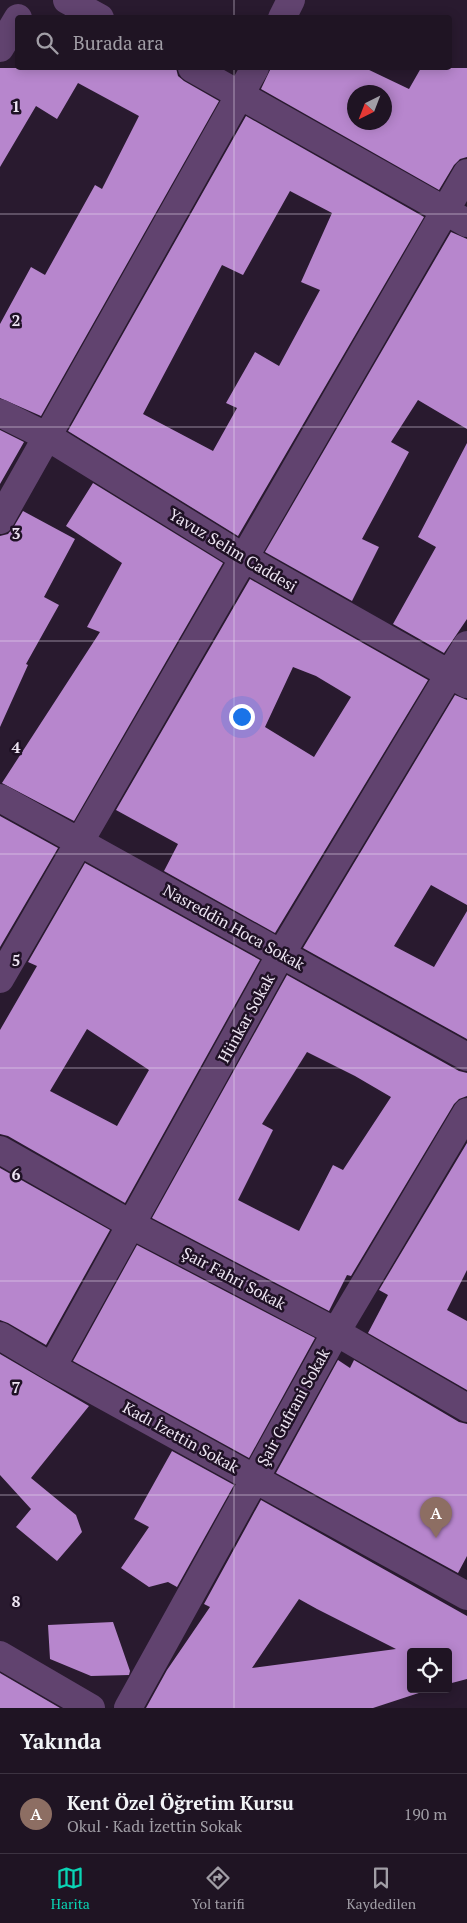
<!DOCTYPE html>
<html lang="tr">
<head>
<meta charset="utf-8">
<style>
  :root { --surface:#1f1423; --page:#271d2b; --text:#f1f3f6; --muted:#a19ea6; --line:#3c3341; --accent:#0ad5b5 }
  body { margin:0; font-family:"PT Serif",serif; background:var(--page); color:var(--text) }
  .controls { position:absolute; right:15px; bottom:15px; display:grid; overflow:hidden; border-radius:5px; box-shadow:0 2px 12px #0003 }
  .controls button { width:45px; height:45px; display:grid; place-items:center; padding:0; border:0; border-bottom:1px solid var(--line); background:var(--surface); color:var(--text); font:25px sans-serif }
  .compass { position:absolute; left:347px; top:85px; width:45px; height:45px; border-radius:50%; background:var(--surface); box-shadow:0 2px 12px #0003; rotate:222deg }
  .you { position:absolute; left:241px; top:716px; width:18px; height:18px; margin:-12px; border:4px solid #fff; border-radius:50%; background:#1a73e8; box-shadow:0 0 0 8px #1a73e833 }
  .badge { display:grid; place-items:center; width:32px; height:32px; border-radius:50%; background:var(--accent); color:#fff; font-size:16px; font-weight:700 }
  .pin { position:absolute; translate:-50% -41px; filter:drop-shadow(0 1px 2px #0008) }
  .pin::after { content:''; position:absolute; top:26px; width:18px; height:15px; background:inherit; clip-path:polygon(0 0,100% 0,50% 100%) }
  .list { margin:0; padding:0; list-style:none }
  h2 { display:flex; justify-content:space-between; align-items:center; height:65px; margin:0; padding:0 20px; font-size:21px }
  h2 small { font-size:16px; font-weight:400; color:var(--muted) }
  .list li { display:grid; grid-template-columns:32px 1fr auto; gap:15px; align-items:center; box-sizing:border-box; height:80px; padding:0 20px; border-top:1px solid var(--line) }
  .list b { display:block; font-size:19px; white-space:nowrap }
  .list p { margin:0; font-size:16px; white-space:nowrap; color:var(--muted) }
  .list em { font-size:16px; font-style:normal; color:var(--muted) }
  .icon { flex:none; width:28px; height:28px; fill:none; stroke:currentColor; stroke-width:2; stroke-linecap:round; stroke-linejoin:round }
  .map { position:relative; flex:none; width:467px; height:1708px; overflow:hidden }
  .search { position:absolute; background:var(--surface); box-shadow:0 2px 12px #0003; left:15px; right:15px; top:15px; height:55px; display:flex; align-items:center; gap:12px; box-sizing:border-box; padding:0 18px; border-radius:5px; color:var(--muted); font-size:19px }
  .sheet { height:145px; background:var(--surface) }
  nav { display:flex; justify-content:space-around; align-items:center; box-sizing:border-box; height:70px; border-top:1px solid var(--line); background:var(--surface); font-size:14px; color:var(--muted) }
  nav a { display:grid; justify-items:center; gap:2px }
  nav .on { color:var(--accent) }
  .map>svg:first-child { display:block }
  .building { fill:#b786cd; fill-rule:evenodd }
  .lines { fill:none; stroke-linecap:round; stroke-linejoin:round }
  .street { stroke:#61436f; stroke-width:28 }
  .grid { fill:none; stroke:#ede4f2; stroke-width:1; stroke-opacity:0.55 }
  .labels { text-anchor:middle; stroke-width:5; stroke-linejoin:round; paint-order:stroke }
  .street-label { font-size:16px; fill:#ede4f2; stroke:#1f1125 }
  .grid-label { font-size:16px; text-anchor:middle; font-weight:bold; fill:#ede4f2; stroke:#1f1125; stroke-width:5; stroke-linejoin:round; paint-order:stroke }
</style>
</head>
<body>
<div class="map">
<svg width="467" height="1708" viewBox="0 0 467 1708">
  <rect width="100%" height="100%" fill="#291a2f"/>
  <path class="building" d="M0 68H176L178 76 184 81 219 101 41 416 0 398V324L31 267 45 275 95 185 102 189 139 116 78 83 57 119 36 106 0 167Z
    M271 68H365L409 89 421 68H467V157L460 159 454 165 439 190 261 89ZM354 92H384V122H354Z
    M246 116 424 217 238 536 68 431ZM290 191 332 213 301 282 320 290 279 366 255 352 226 403 237 408 213 451 143 414 222 265 243 275Z
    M451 232 467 239V429L418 400 391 442 409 452 362 539 379 547 352 601 265 552Z
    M0 430 24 442 0 484Z
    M467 443V619L444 653 393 624 436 547 418 537Z
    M93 483 223 563 74 821 2 783 100 632 87 627 122 563 66 526Z
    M23 511 75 539 44 597 59 605 26 664 28 665 0 727V536L8 534 13 528Z
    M250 579 428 680 275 933 164 871 178 844 116 810ZM293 667 316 676 351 697 314 757 265 727Z
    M455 695 467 700V905L431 885 394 946 434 967 467 911V1039L303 948Z
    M0 816 58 848 0 947Z
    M85 863 260 960 125 1203 8 1136 0 1134V1030L37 966 28 962ZM87 1029 149 1070 117 1126 50 1091Z
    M287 975 459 1071 467 1073V1096L459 1099 454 1104 351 1276 347 1275 329 1311 152 1218ZM307 1052 355 1076 391 1097 343 1170 333 1165 299 1231 238 1200 273 1130 262 1124Z
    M467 1143V1270L447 1310 467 1321V1390L368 1333 388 1295 379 1290Z
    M0 1168 110 1230 46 1345 8 1323 0 1320Z
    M137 1245 315 1338 249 1458 73 1361Z
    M0 1354 89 1406 31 1478 76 1515 82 1532 57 1561 16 1527 31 1509 0 1475Z
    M338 1360 350 1368 354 1360 459 1422 467 1424V1556L458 1573 276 1473Z
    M172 1451 234 1485 177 1587 168 1582 149 1587 121 1568 149 1527 134 1519Z
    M261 1500 467 1616V1679L448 1684V1652H411V1689H431L373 1708H146L167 1670 210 1607 204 1604ZM299 1599 317 1609 396 1649 252 1668Z
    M113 1622 130 1671 129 1675 91 1676 50 1659 48 1625Z
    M0 1673 60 1708H0Z"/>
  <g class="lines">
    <path class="street" d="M67 0 100 18
      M282 18 291 0
      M0 48 18 18
      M192 68 467 223
      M0 413 48 437 244 558 467 684
      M0 520 255 68
      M0 798 467 1057
      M0 979 467 173
      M0 1150 132 1225 336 1332 467 1408
      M0 1336 52 1367 467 1596
      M52 1367 281 954 467 645
      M0 1655 91 1708
      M128 1708 336 1332 467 1112"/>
  </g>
  <path class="grid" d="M234 0V18M234 68V1708M0 214H467M0 427H467M0 641H467M0 854H467M0 1068H467M0 1281H467M0 1495H467"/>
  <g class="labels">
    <g class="street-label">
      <text transform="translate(233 550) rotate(31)" y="6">Yavuz Selim Caddesi</text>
      <text transform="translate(234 927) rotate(29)" y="6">Nasreddin Hoca Sokak</text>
      <text transform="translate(246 1018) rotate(-61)" y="6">Hünkar Sokak</text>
      <text transform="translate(234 1278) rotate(28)" y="6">Şair Fahri Sokak</text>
      <text transform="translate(293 1407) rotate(-61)" y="6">Şair Gufrani Sokak</text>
      <text transform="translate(181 1437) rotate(29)" y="6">Kadı İzettin Sokak</text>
    </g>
  </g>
  <g class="grid-label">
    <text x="16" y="112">1</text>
    <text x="16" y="326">2</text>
    <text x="16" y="539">3</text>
    <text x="16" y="753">4</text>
    <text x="16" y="966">5</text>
    <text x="16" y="1180">6</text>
    <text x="16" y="1393">7</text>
    <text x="16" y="1607">8</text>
  </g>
</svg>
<div class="controls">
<button><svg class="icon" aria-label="locate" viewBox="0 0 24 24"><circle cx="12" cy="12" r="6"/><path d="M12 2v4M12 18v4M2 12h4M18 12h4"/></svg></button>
</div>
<svg class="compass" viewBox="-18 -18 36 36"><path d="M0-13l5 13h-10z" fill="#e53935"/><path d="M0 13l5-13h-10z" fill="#a19ea6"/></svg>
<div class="you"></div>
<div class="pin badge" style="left:436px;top:1538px;background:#8d6e63">A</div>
<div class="search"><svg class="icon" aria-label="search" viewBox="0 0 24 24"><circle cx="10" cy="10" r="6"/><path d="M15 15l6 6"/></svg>Burada ara</div>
</div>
<section class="sheet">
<h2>Yakında<small></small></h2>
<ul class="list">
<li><span class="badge" style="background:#8d6e63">A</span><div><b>Kent Özel Öğretim Kursu</b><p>Okul · Kadı İzettin Sokak</p></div><em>190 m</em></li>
</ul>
</section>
<nav>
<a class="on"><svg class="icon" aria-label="map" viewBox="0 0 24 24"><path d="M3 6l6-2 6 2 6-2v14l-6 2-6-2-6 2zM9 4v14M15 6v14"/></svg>Harita</a>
<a><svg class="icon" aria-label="directions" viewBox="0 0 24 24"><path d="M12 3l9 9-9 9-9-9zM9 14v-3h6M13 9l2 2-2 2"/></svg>Yol tarifi</a>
<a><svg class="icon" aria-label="saved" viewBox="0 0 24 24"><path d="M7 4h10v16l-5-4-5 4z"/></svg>Kaydedilen</a>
</nav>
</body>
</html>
